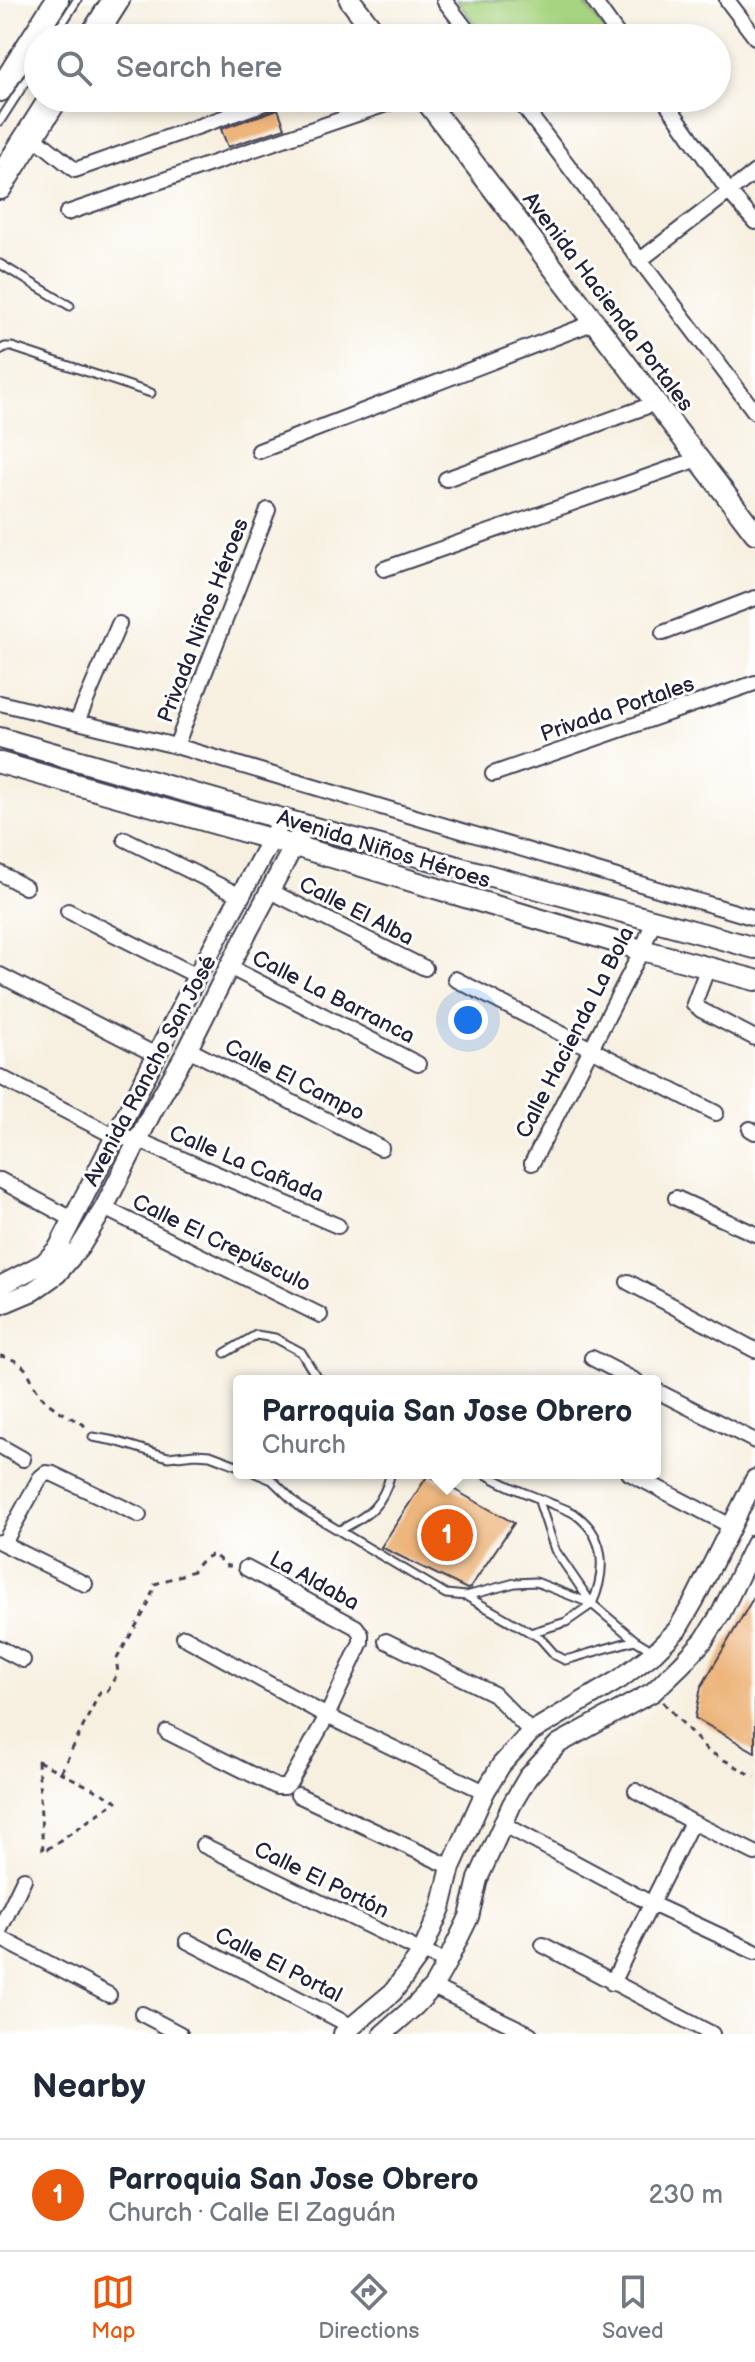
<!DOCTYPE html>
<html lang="en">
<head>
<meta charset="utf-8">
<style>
  :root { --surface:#fff; --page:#f2f2f3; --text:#1f2937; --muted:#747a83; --line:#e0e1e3; --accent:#ea580c }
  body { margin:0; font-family:"Balsamiq Sans",sans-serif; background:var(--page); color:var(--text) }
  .you { position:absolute; left:468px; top:1020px; width:28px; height:28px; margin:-20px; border:6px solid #fff; border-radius:50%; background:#1a73e8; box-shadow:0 0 0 12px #1a73e833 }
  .badge { display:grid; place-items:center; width:52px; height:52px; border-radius:50%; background:var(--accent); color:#fff; font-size:26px; font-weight:700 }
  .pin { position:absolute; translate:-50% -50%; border:4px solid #fff; box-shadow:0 2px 8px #0006 }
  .popup { position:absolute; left:233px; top:1375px; width:428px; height:104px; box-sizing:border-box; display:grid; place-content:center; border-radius:8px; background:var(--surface); filter:drop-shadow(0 2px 6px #0005); font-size:26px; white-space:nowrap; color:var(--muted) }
  .popup b { font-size:30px; color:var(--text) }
  .popup::after { content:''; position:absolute; left:50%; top:100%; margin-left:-16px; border:16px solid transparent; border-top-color:var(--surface) }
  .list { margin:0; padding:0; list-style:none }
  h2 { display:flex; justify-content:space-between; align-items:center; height:104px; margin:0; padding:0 32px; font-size:34px }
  h2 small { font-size:26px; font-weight:400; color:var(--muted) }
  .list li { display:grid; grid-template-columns:52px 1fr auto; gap:24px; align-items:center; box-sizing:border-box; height:112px; padding:0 32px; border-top:2px solid var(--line) }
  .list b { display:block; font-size:30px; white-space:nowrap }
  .list p { margin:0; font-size:26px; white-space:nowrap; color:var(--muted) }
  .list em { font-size:26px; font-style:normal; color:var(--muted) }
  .icon { flex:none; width:44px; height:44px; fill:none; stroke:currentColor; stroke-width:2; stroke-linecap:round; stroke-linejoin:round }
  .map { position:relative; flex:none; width:755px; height:2034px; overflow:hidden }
  .search { position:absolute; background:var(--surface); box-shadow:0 4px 12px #0003; left:24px; right:24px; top:24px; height:88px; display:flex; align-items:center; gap:20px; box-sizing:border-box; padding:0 28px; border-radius:44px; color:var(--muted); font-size:30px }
  .sheet { height:216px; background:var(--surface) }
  nav { display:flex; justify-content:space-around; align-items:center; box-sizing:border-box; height:112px; border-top:2px solid var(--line); background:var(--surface); font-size:22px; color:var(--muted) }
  nav a { display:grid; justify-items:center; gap:4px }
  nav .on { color:var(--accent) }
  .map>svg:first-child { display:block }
  .green { fill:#a7d481; stroke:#647b5e; stroke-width:2 }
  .building { fill:#edb57c }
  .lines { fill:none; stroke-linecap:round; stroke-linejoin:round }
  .service-casing { stroke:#424154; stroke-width:11 }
  .minor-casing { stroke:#424154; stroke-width:18 }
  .tertiary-casing { stroke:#424154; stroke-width:22 }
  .secondary-casing { stroke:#424154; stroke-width:24 }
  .primary-casing { stroke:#424154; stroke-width:26 }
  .path { stroke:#424154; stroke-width:3; stroke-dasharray:6 6; stroke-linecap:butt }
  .service { stroke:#fff; stroke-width:7 }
  .minor { stroke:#fff; stroke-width:14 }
  .tertiary { stroke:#fff; stroke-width:18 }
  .secondary { stroke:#fff; stroke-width:20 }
  .primary { stroke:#fff; stroke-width:22 }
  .labels { text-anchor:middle; stroke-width:6; stroke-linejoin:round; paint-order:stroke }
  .street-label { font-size:22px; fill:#22223b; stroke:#fff }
</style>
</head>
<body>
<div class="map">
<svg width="755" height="2034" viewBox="0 0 755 2034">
  <rect width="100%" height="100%" fill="#fff"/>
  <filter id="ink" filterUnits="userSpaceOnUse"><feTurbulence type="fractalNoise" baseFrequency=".0125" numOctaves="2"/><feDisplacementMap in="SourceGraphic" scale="16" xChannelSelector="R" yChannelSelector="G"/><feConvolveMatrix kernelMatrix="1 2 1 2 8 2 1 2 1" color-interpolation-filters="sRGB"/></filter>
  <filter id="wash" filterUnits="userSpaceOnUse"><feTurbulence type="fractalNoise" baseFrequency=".006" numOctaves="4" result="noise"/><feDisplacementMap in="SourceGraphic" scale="32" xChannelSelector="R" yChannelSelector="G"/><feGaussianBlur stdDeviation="1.8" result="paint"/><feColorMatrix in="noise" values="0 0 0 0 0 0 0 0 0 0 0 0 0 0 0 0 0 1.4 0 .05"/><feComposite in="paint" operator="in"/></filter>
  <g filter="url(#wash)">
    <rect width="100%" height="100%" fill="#f7f0e0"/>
    <path class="green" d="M456 0H582L611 38H486Z"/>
    <g id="blocks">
      <path class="building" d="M278 109 285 128 228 147 221 129Z
        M428 1475 514 1523 470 1588 467 1589 381 1547Z
        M755 1595V1752L695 1718 701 1687Z"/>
    </g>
  </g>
  <g filter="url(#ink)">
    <use href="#blocks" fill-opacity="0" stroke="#424154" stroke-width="2"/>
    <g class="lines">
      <g class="service-casing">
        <path id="service" d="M53 38 77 0
          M81 38 105 0
          M0 121 38 62
          M0 164 42 98
          M0 264 70 306
          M0 350 5 347H12L151 393
          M225 1353 256 1335 275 1338 301 1352 319 1381
          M93 1437 115 1441 168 1457 195 1454 210 1455 239 1466
          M255 1473 272 1480 301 1508 446 1594 466 1596 540 1638 555 1655 565 1660 573 1658 635 1640 653 1651
          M484 1473C506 1487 529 1494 552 1504 560 1507 569 1510 575 1514 607 1537 606 1572 592 1604
          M340 1530C369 1515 382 1507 391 1473
          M466 1596 515 1583 536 1582 592 1604 635 1640
          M530 1633 566 1622 592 1604 555 1550 538 1498"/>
      </g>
      <g class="minor-casing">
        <path id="minor" d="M444 0 473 38
          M593 0 620 38
          M727 0 755 37
          M517 98 755 412
          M663 98 729 192 755 222
          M33 136 75 170 279 98
          M67 213 404 98
          M639 261 755 172
          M259 451 595 322
          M446 479 656 403
          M384 569 698 459
          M663 633 755 598
          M0 703 176 746 755 918
          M77 722 119 624
          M176 746 268 510
          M493 774 755 683
          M125 839 241 896
          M0 873 25 887
          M270 891 425 968
          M68 911 197 976
          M229 967 418 1064
          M708 967 694 1004 701 1010 755 1038
          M0 975 156 1055
          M455 979 716 1113
          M188 1049 381 1148
          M0 1077 114 1136 138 1140 338 1226
          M750 1129 755 1132
          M532 1163 642 950 654 920
          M0 1180 72 1219
          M676 1198 755 1234
          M104 1208 320 1315
          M628 1282 755 1350
          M592 1358 636 1381
          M655 1390 755 1441
          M0 1446 23 1459
          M629 1473 731 1526
          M0 1542 85 1584
          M4 1543 40 1478 46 1473 53 1474 139 1515
          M184 1637 327 1716 485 1792
          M386 1641 494 1694 531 1732
          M0 1648 23 1660
          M167 1732 277 1787H285L290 1782 327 1716 361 1642V1634L356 1627 246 1568
          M636 1791 692 1822 755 1853
          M298 1795 451 1867
          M503 1824 652 1904 755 1952
          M203 1845 422 1952 447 1962
          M0 1929 24 1879
          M0 1938 109 1995
          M187 1941 351 2026
          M543 1945 712 2034
          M612 1983 692 1822
          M433 1987 530 2034
          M142 2014 180 2034"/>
      </g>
      <g class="tertiary-casing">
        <path id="tertiary" d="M0 1286 44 1263 58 1248 197 976 282 819
          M0 1305 33 1291 57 1274 80 1247 104 1208 152 1112 188 1049 229 967 305 825
          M343 2034 393 1992 422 1952 441 1908 451 1867 485 1792 501 1765 531 1732 620 1679 655 1652 677 1630 694 1601 755 1479
          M383 2034 415 2006 433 1987 447 1962 469 1917 478 1879 512 1804 528 1777 558 1744 653 1692 682 1664 704 1640 721 1613 755 1544"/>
      </g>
      <g class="secondary-casing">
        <path id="secondary" d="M350 0 379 38
          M424 98 755 533
          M0 738 282 819 755 948
          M0 763 295 846 642 950 755 980"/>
      </g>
      <g class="primary-casing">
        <path id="primary" d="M94 38 118 0
          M0 90 57 0
          M0 188 57 98"/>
      </g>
      <path class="path" d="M0 1356C34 1362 27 1382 44 1399 52 1408 72 1418 83 1424L86 1428
        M663 1702 708 1751 755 1777
        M38 1761 117 1801 43 1852Z
        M61 1772 100 1692H107L118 1672 116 1660 147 1607 155 1584 193 1571 203 1559 213 1554 227 1566H234"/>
      <use href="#service" class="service"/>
      <use href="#minor" class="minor"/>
      <use href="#tertiary" class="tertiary"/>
      <use href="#secondary" class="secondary"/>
      <use href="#primary" class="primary"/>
    </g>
  </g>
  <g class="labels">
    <g class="street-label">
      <text transform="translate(609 301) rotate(53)" y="8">Avenida Hacienda Portales</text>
      <text transform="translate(202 620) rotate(-69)" y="8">Privada Niños Héroes</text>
      <text transform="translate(617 708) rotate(-19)" y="8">Privada Portales</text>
      <text transform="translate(384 848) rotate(17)" y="8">Avenida Niños Héroes</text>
      <text transform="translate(357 910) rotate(27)" y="8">Calle El Alba</text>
      <text transform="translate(334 996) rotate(27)" y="8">Calle La Barranca</text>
      <text transform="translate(574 1032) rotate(-63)" y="8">Calle Hacienda La Bola</text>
      <text transform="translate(149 1070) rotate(-62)" y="8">Avenida Rancho San José</text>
      <text transform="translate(295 1079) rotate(27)" y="8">Calle El Campo</text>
      <text transform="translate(247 1163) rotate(23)" y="8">Calle La Cañada</text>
      <text transform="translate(222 1242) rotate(26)" y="8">Calle El Crepúsculo</text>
      <text transform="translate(315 1580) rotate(29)" y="8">La Aldaba</text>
      <text transform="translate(322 1879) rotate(26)" y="8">Calle El Portón</text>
      <text transform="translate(279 1964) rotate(27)" y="8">Calle El Portal</text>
    </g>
  </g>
</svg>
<div class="you"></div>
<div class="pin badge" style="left:447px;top:1535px">1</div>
<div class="popup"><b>Parroquia San Jose Obrero</b>Church</div>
<div class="search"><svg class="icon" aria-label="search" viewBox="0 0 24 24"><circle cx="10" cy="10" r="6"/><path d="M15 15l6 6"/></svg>Search here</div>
</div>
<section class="sheet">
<h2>Nearby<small></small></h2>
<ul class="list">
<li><span class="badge">1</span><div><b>Parroquia San Jose Obrero</b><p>Church · Calle El Zaguán</p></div><em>230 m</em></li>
</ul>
</section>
<nav>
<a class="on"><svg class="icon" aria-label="map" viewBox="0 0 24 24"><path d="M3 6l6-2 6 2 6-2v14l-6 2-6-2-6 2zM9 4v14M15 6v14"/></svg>Map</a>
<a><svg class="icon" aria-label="directions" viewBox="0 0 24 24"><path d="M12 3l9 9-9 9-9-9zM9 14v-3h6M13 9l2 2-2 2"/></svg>Directions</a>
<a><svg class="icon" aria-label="saved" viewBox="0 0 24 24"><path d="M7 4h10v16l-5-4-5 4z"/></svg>Saved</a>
</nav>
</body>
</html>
